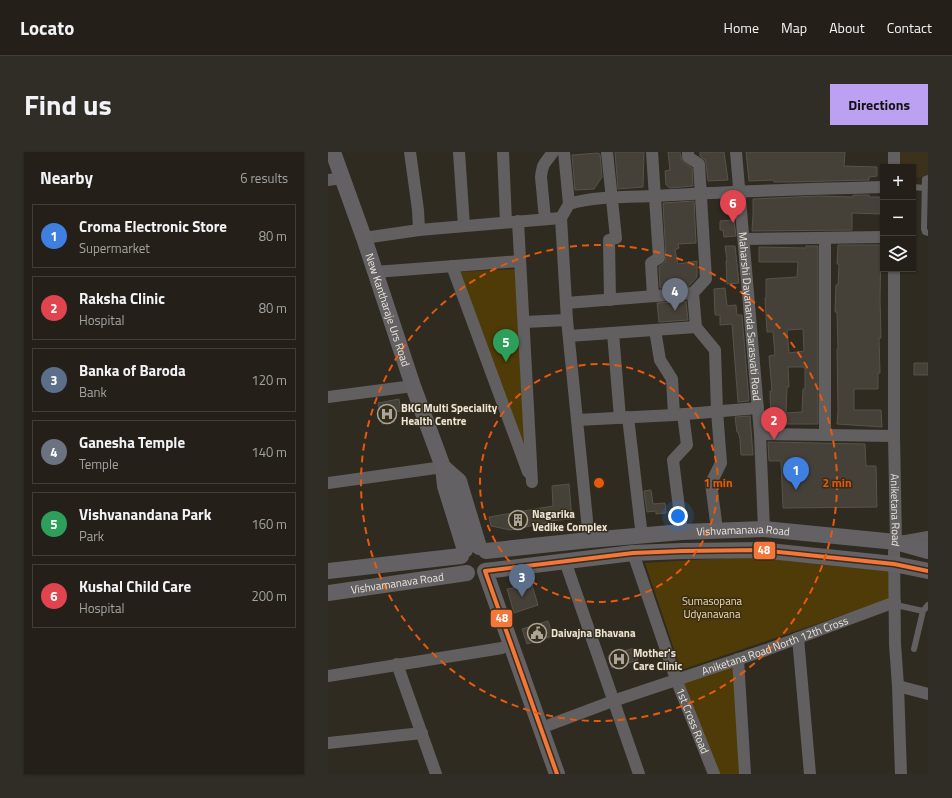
<!DOCTYPE html>
<html lang="en">
<head>
<meta charset="utf-8">
<style>
  :root { --surface:#242019; --page:#302d26; --text:#f1f3f6; --muted:#a3a3a2; --line:#413e38; --accent:#bca0f2 }
  body { margin:0; font-family:"Titillium Web",sans-serif; background:var(--page); color:var(--text) }
  .controls { position:absolute; right:12px; top:12px; display:grid; overflow:hidden; border-radius:0px; box-shadow:0 1px 3px #0004 }
  .controls button { width:36px; height:36px; display:grid; place-items:center; padding:0; border:0; border-bottom:1px solid var(--line); background:var(--surface); color:var(--text); font:20px sans-serif }
  .you { position:absolute; left:350px; top:364px; width:14px; height:14px; margin:-10px; border:3px solid #fff; border-radius:50%; background:#1a73e8; box-shadow:0 0 0 6px #1a73e833 }
  .badge { display:grid; place-items:center; width:26px; height:26px; border-radius:50%; background:var(--accent); color:#fff; font-size:13px; font-weight:700 }
  .pin { position:absolute; translate:-50% -33px; filter:drop-shadow(0 1px 2px #0008) }
  .pin::after { content:''; position:absolute; top:21px; width:14px; height:12px; background:inherit; clip-path:polygon(0 0,100% 0,50% 100%) }
  .list { margin:0; padding:0; list-style:none }
  h2 { display:flex; justify-content:space-between; align-items:center; height:52px; margin:0; padding:0 16px; font-size:17px }
  h2 small { font-size:13px; font-weight:400; color:var(--muted) }
  .list li { display:grid; grid-template-columns:26px 1fr auto; gap:12px; align-items:center; box-sizing:border-box; height:64px; margin:0 8px 8px; padding:0 8px; border:1px solid var(--line); border-radius:0px }
  .list b { display:block; font-size:15px; white-space:nowrap }
  .list p { margin:0; font-size:13px; white-space:nowrap; color:var(--muted) }
  .list em { font-size:13px; font-style:normal; color:var(--muted) }
  .icon { flex:none; width:22px; height:22px; fill:none; stroke:currentColor; stroke-width:2; stroke-linecap:round; stroke-linejoin:round }
  .map { position:relative; flex:none; width:600px; height:622px; overflow:hidden; border-radius:0px }
  header { display:flex; align-items:center; gap:24px; box-sizing:border-box; height:56px; padding:0 20px; background:var(--surface); border-bottom:1px solid var(--line) }
  header strong { font-size:19px }
  nav { display:flex; gap:22px; margin-inline-start:auto; font-size:14px }
  .intro { display:flex; align-items:center; justify-content:space-between; box-sizing:border-box; height:96px; padding:0 24px }
  h1 { margin:0; font-size:28px }
  .button { padding:10px 18px; border-radius:0px; background:var(--accent); color:#111; font-size:14px; font-weight:700 }
  main { display:flex; gap:24px; padding:0 24px }
  aside { flex:1; background:var(--surface); border-radius:0px; box-shadow:0 1px 3px #0004 }
  .map>svg:first-child { display:block }
  .built { fill:#3c311a }
  .green { fill:#4f3b07 }
  .building { fill:#454139; stroke:#56534a; fill-rule:evenodd }
  .lines { fill:none; stroke-linecap:round; stroke-linejoin:round }
  .service { stroke:#615f60; stroke-width:6 }
  .minor { stroke:#615f60; stroke-width:12 }
  .secondary { stroke:#636163; stroke-width:16 }
  .bus-1-casing { stroke:#362d1b; stroke-width:7 }
  .bus-1 { stroke:#f5763a; stroke-width:4 }
  .ring { fill:none; stroke:#e8590c; stroke-width:2; stroke-dasharray:7 5 }
  .labels { text-anchor:middle; stroke-width:3; stroke-linejoin:round; paint-order:stroke }
  .street-label { font-size:11px; fill:#ebe5da; stroke:#362d1b }
  .poi-label { font-size:11px; font-weight:bold; fill:#ebe5da; stroke:#362d1b; text-anchor:start }
  .park-label { font-size:11px; fill:#fadea0; stroke:#362d1b }
  .centre { fill:#e8590c; stroke:#362d1b; stroke-width:2 }
  .ring-label { font-size:12px; text-anchor:middle; font-weight:bold; fill:#e8590c; stroke:#362d1b; stroke-width:3; stroke-linejoin:round; paint-order:stroke }
  .line-badge { stroke:#362d1b; stroke-width:1.5 }
  .badge-label { font-size:11px; text-anchor:middle; font-weight:bold; fill:#fff }
</style>
</head>
<body>
<header>
<strong>Locato</strong>
<nav><a>Home</a><a>Map</a><a>About</a><a>Contact</a></nav>
</header>
<div class="intro"><h1>Find us</h1><a class="button">Directions</a></div>
<main>
<aside>
<h2>Nearby<small>6 results</small></h2>
<ul class="list">
<li><span class="badge" style="background:#3f7fe0">1</span><div><b>Croma Electronic Store</b><p>Supermarket</p></div><em>80 m</em></li>
<li><span class="badge" style="background:#e0444e">2</span><div><b>Raksha Clinic</b><p>Hospital</p></div><em>80 m</em></li>
<li><span class="badge" style="background:#5c6f8a">3</span><div><b>Banka of Baroda</b><p>Bank</p></div><em>120 m</em></li>
<li><span class="badge" style="background:#6b7280">4</span><div><b>Ganesha Temple</b><p>Temple</p></div><em>140 m</em></li>
<li><span class="badge" style="background:#2e9e5b">5</span><div><b>Vishvanandana Park</b><p>Park</p></div><em>160 m</em></li>
<li><span class="badge" style="background:#e0444e">6</span><div><b>Kushal Child Care</b><p>Hospital</p></div><em>200 m</em></li>
</ul>
</aside>
<div class="map">
<svg width="600" height="622" viewBox="0 0 600 622">
  <rect width="100%" height="100%" fill="#302b21"/>
  <path class="built" d="M570 0H600V25H585V15H570Z"/>
  <path class="green" d="M187 117 197 300 132 120Z
    M431 404 560 419 562 447 353 518 317 411Z
    M407 512 413 622H390L353 530Z"/>
  <path class="building" d="M287 0H316L315 35 290 37Z
    M340 0H352L354 9 364 16 365 34 342 36 338 33 337 19 342 18Z
    M372 0H396L400 28 380 29 378 11 377 8 372 4Z
    M418 0H517L516 14 549 15V24L541 25V28L459 30H446V28L421 29Z
    M270 1 272 2 274 25 266 37 247 38 244 3Z
    M525 43H541V45H552V62L524 61V78L424 79 425 63V47L491 44 525 45Z
    M366 49 368 91 350 92 351 96 347 98 350 112 369 109V125L361 134 332 136 331 115 337 110 338 106 335 51Z
    M406 68 408 84 396 85 395 78H392V69Z
    M510 93H553L552 147 553 186H551L552 221H550V237H526V258H553L554 275 509 272 510 259 509 197H510L509 160H507L508 133H510L511 112H509Z
    M397 94H407L411 131 399 132 398 109 399 108Z
    M478 94H490V272H443L442 239H444L441 204 447 203 445 180H439L437 146H438V127L469 125 470 110H431V95L478 96ZM475 177 476 199 461 201 459 178ZM460 215H476L477 217V237H475L474 260 458 261 459 235H461Z
    M397 136 399 154 408 153 409 163H414L421 249 410 250 404 172 392 173V163H387L386 137Z
    M358 149 360 168 331 170 329 151Z
    M586 211H600V223H586Z
    M71 247 73 259 65 260 66 270 54 272 50 251Z
    M422 264 425 303H413L412 287 410 280H409L407 265Z
    M440 290 537 292 538 314H548L549 355 455 356 453 309H441Z
    M241 332 244 367 218 369V371L182 378 163 374 161 365 225 354 224 334Z
    M323 338 325 352 337 351 338 361 328 362V359L319 360 316 339Z
    M204 433 210 453 186 461 179 437Z
    M220 469 225 484 199 492 194 477Z
    M306 496 310 508 284 516 280 504Z"/>
  <g class="lines">
    <path class="service" d="M600 26 597 27 596 77 597 80 600 81
      M585 35 596 36
      M568 453 595 459
      M586 497 595 459 600 453"/>
    <g class="minor">
      <path d="M82 0 90 58 91 78"/>
      <path d="M131 0 136 74"/>
      <path d="M175 0 178 70"/>
      <path d="M236 0 241 52"/>
      <path d="M279 0 288 86 281 88 282 148"/>
      <path d="M324 0 331 106 323 111 325 144"/>
      <path id="s1" d="M408 0 432 282 436 377"/>
      <path d="M566 15V0"/>
      <path d="M0 28 14 26"/>
      <path d="M233 66 241 52C266 44 301 45 328 44 404 39 479 37 555 35"/>
      <path d="M233 66 239 168 261 388"/>
      <path d="M217 67 213 25C215 9 217 12 225 0"/>
      <path d="M190 69 204 330"/>
      <path d="M36 86 91 78 233 66"/>
      <path d="M416 87 555 85"/>
      <path d="M124 114 200 320"/>
      <path id="s2" d="M566 117V284L568 390 566 400 567 492 570 534 573 622"/>
      <path d="M47 120 192 109"/>
      <path d="M365 141 368 175 387 198 389 259 393 311 383 331 389 378"/>
      <path d="M238 151 365 141 378 127 371 12 360 5V0"/>
      <path d="M196 170 239 168"/>
      <path d="M327 178 332 208 344 227 346 263"/>
      <path d="M285 181 292 266"/>
      <path d="M241 184 368 175"/>
      <path d="M0 245 85 234"/>
      <path d="M300 265 314 385"/>
      <path d="M249 268 346 263 430 256"/>
      <path d="M432 282 566 284"/>
      <path d="M497 283V86"/>
      <path d="M0 331 115 315"/>
      <path d="M354 380 345 308 359 293 355 262"/>
      <path d="M572 390 600 385"/>
      <path id="s3" d="M305 401 348 527 386 622"/>
      <path d="M237 409 311 622"/>
      <path d="M470 486 482 622"/>
      <path d="M410 507 417 622"/>
      <path d="M69 512 108 622"/>
      <path d="M0 524 174 496"/>
      <path d="M570 534 600 542"/>
      <path id="s4" d="M213 576 285 549 438 498 567 450"/>
      <path d="M0 591 94 581"/>
    </g>
    <g class="secondary">
      <path id="s5" d="M5 0 36 86 85 234 115 315 117 334 137 398"/>
      <path d="M115 315 131 329 151 395"/>
      <path id="s6" d="M158 399 261 388 354 380 436 377 568 390 600 399"/>
      <path d="M0 419 133 404"/>
      <path id="s7" d="M0 441 139 421"/>
      <path d="M229 622 157 419 305 401 354 399 432 398 566 412 600 419"/>
    </g>
    <g class="bus-1-casing">
      <path id="bus-1" d="M229 622 157 419 305 401 354 399 432 398 566 412 600 419"/>
    </g>
    <use href="#bus-1" class="bus-1"/>
  </g>
  <g class="ring">
    <circle cx="271" cy="331" r="119"/>
    <circle cx="271" cy="331" r="238"/>
  </g>
  <defs>
    <g id="hospital-ring" transform="scale(1)"><circle r="9.5" fill="#362d1b" stroke="#aaa499" stroke-width="1.5"/><path d="M-5-5h3v3.5h4V-5h3V5h-3V1.5h-4V5h-3Z" fill="#aaa499"/></g>
    <g id="building-ring" transform="scale(1)"><circle r="9.5" fill="#362d1b" stroke="#aaa499" stroke-width="1.5"/><path d="M-4-6H4V6H1V3H-1V6H-4ZM-2.5-4.3h1.7v1.8h-1.7ZM.8-4.3h1.7v1.8H.8ZM-2.5-1h1.7V.8h-1.7ZM.8-1h1.7V.8H.8Z" fill="#aaa499"/></g>
    <g id="civic-ring" transform="scale(1)"><circle r="9.5" fill="#362d1b" stroke="#aaa499" stroke-width="1.5"/><path d="M-.6-6.5H3V-4.5H.6V-3L4-1V1h2V6H-6V1h2V-1L-.6-3ZM-1.2 2.5V6h2.4V2.5Z" fill="#aaa499"/></g>
  </defs>
  <g fill-rule="evenodd">
    <use href="#hospital-ring" x="59" y="262"/>
    <use href="#building-ring" x="190" y="368"/>
    <use href="#civic-ring" x="209" y="481"/>
    <use href="#hospital-ring" x="291" y="507"/>
  </g>
  <g class="labels">
    <g class="street-label">
      <text dy="4" stroke="none"><textPath href="#s5" startOffset="167">New Kantharaje Urs Road</textPath></text>
      <text dy="4" stroke="none"><textPath href="#s1" startOffset="165">Maharshi Dayananda Sarasvati Road</textPath></text>
      <text dy="4" stroke="none"><textPath href="#s2" startOffset="241">Aniketana Road</textPath></text>
      <text dy="4" stroke="none"><textPath href="#s6" startOffset="258">Vishvamanava Road</textPath></text>
      <text dy="4" stroke="none"><textPath href="#s7" startOffset="70">Vishvamanava Road</textPath></text>
      <text dy="4" stroke="none"><textPath href="#s4" startOffset="248">Aniketana Road North 12th Cross</textPath></text>
      <text dy="4" stroke="none"><textPath href="#s3" startOffset="178">1st Cross Road</textPath></text>
    </g>
    <g class="poi-label">
      <text x="73" y="260">BKG Multi Speciality<tspan x="73" dy="13">Health Centre</tspan></text>
      <text x="204" y="366">Nagarika<tspan x="204" dy="13">Vedike Complex</tspan></text>
      <text x="223" y="485">Daivajna Bhavana</text>
      <text x="305" y="505">Mother's<tspan x="305" dy="13">Care Clinic</tspan></text>
    </g>
    <g class="park-label">
      <text x="384" y="453">Sumasopana<tspan x="384" dy="13">Udyanavana</tspan></text>
    </g>
  </g>
  <circle cx="271" cy="331" r="6" class="centre"/>
  <g class="ring-label">
    <text x="390" y="335">1 min</text>
    <text x="509" y="335">2 min</text>
  </g>
  <g class="line-badge">
    <rect x="425" y="389" width="23" height="19" rx="4" fill="#f5763a"/>
    <rect x="162" y="457" width="23" height="19" rx="4" fill="#f5763a"/>
  </g>
  <g class="badge-label">
    <text x="436" y="402">48</text>
    <text x="174" y="470">48</text>
  </g>
</svg>
<div class="controls">
<button>+</button>
<button>−</button>
<button><svg class="icon" aria-label="layers" viewBox="0 0 24 24"><path d="M12 4l9 5-9 5-9-5zM3 14l9 5 9-5"/></svg></button>
</div>
<div class="you"></div>
<div class="pin badge" style="left:468px;top:338px;background:#3f7fe0">1</div>
<div class="pin badge" style="left:446px;top:288px;background:#e0444e">2</div>
<div class="pin badge" style="left:194px;top:445px;background:#5c6f8a">3</div>
<div class="pin badge" style="left:347px;top:159px;background:#6b7280">4</div>
<div class="pin badge" style="left:178px;top:210px;background:#2e9e5b">5</div>
<div class="pin badge" style="left:405px;top:71px;background:#e0444e">6</div>
</div>
</main>
</body>
</html>
